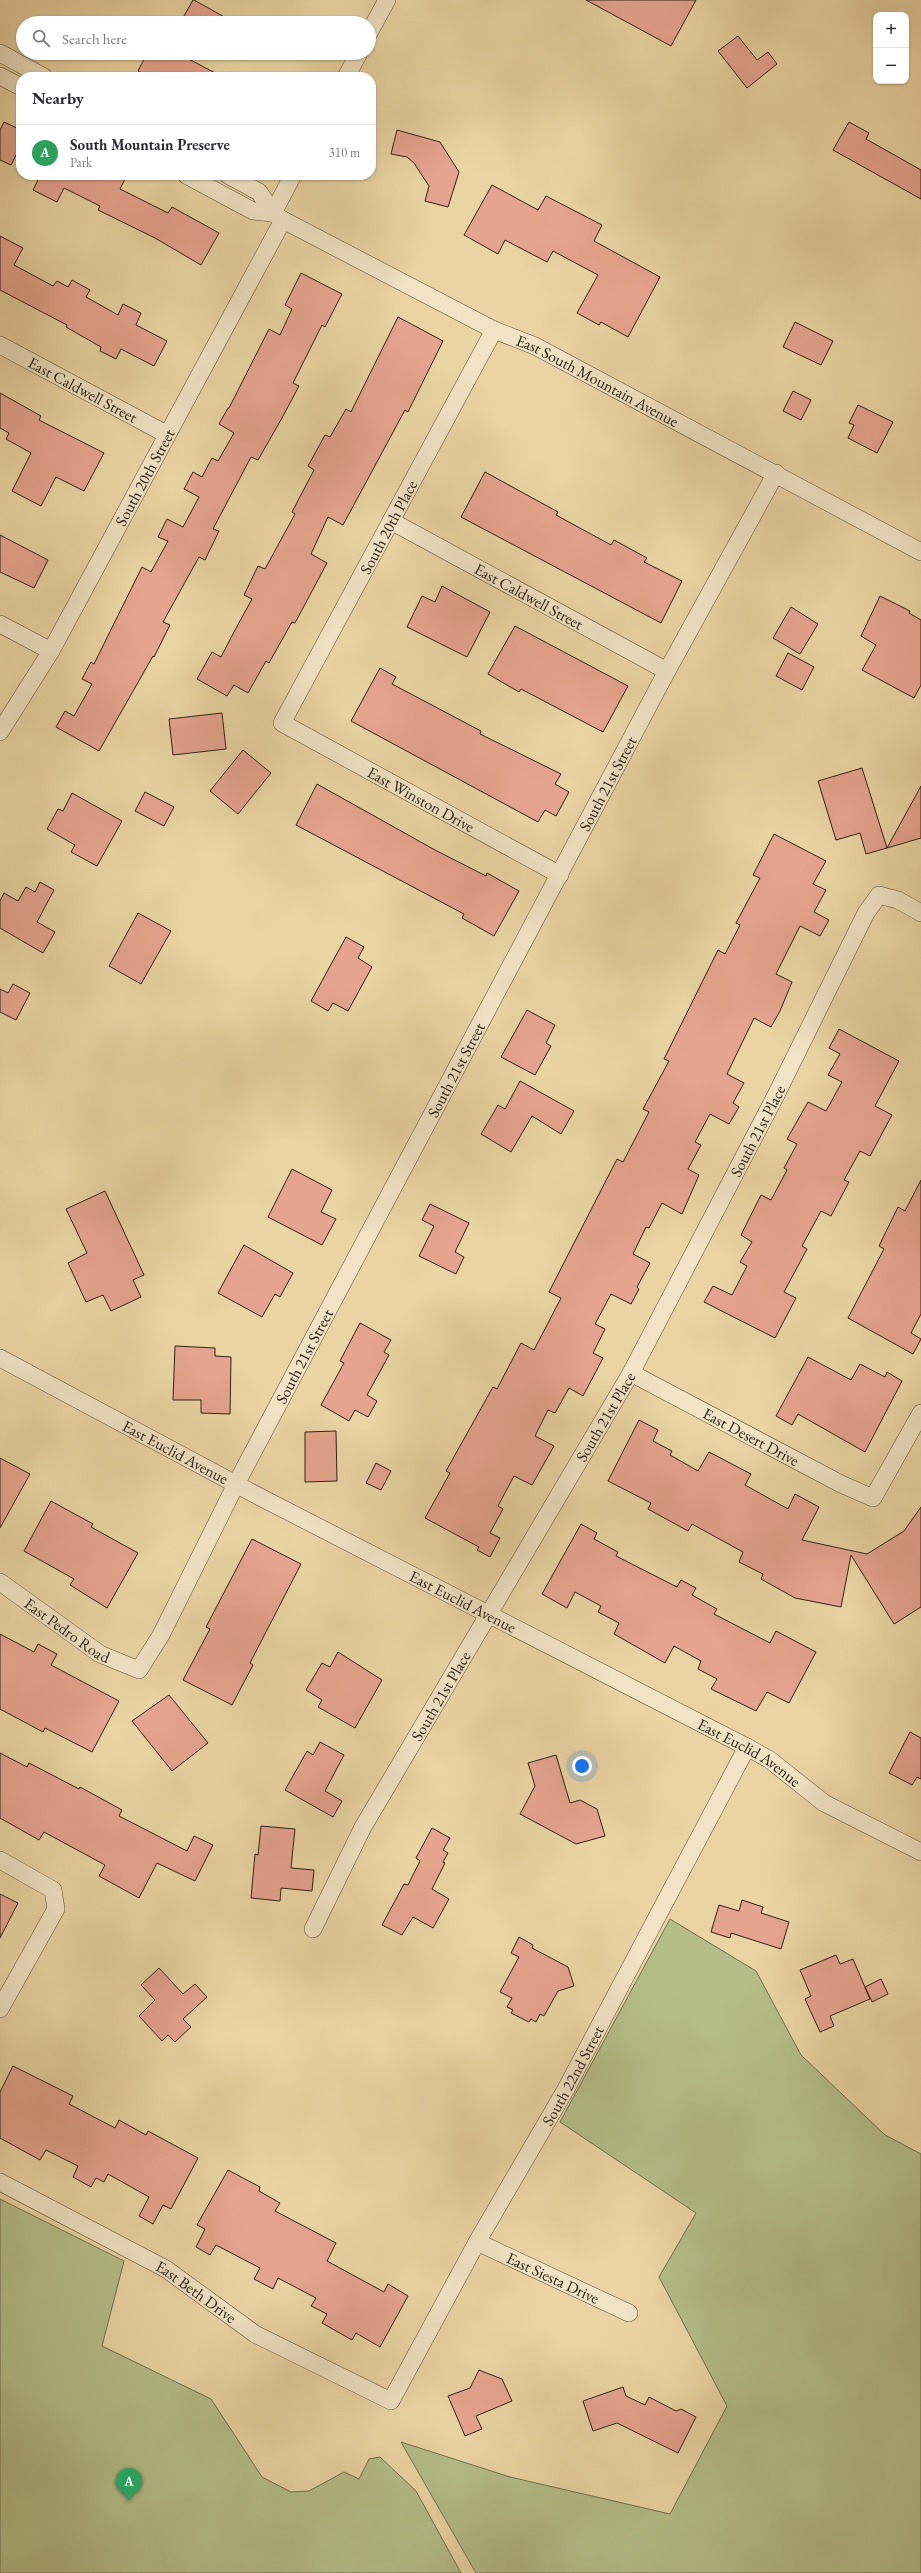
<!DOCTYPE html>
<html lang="en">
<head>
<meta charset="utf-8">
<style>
  :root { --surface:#fff; --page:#f7f7f7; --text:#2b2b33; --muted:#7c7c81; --line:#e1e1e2; --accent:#d93025 }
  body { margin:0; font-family:"EB Garamond",serif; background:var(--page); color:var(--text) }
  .controls { position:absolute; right:12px; top:12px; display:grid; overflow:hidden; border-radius:8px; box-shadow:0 1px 3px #0004 }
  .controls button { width:36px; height:36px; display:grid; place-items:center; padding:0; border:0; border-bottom:1px solid var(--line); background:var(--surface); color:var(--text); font:20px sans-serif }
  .you { position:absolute; left:582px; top:1766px; width:14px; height:14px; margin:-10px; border:3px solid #fff; border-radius:50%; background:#1a73e8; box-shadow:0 0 0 6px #1a73e833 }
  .badge { display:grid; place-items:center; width:26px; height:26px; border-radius:50%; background:var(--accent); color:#fff; font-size:13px; font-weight:700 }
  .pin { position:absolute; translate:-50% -33px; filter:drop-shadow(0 1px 2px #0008) }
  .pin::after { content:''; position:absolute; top:21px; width:14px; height:12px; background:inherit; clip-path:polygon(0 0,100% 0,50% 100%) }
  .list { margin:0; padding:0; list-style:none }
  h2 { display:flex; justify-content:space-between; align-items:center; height:52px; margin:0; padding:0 16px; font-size:17px }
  h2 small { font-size:13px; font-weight:400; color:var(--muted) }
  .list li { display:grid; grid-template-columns:26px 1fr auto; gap:12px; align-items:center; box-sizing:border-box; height:56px; padding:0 16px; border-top:1px solid var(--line) }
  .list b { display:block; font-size:15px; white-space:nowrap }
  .list p { margin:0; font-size:13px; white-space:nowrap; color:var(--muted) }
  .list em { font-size:13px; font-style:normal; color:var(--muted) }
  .icon { flex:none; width:22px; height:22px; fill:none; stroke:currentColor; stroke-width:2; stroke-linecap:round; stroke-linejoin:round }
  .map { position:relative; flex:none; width:921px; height:2573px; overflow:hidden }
  .search { position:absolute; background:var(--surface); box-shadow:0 1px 3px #0004; left:16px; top:16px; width:360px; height:44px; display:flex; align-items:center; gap:10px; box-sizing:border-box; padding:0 14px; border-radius:22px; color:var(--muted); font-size:15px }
  .panel { position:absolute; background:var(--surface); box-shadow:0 1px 3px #0004; left:16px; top:72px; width:360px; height:108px; border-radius:16px }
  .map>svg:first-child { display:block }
  .green { fill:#b4bd88; stroke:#707050 }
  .building { fill:#e5a48e; stroke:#2d2217 }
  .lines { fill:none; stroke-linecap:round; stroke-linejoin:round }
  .street-casing { stroke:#5c4e3a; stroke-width:18 }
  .street { stroke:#f1e3c3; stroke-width:17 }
  .labels { text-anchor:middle; stroke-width:3; stroke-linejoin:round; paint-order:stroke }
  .street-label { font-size:16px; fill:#2d2217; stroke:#f1e3c3 }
</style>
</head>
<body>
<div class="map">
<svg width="921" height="2573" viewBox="0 0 921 2573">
  <rect width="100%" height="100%" fill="#ead4a3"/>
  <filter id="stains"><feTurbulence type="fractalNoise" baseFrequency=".005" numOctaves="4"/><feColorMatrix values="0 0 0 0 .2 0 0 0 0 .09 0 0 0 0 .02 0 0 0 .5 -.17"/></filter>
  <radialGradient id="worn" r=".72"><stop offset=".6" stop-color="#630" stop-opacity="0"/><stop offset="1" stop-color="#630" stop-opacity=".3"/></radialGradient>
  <path class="green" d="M670 1919 756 1971 801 2055 885 2135 921 2154V2573H476L401 2442 510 2477 670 2514 727 2406 659 2277 696 2213 560 2122Z
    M0 2199 124 2261 102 2346 211 2399 262 2477 291 2492 309 2491 344 2472 359 2479 369 2459 380 2457 416 2491 461 2573H0Z"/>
  <path class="building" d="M193 0H194L235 23H180Z
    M586 0H696L671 46Z
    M738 36 757 60 768 52 777 64 747 88 718 51Z
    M147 53H177L223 77H149L138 71Z
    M4 122 21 130V145L11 165 0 160V130Z
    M849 122 869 133 866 139 921 170V199L833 150Z
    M397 130 440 142 459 172 448 207 425 201 429 186 414 163 407 157 391 154Z
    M39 175H117L125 179 120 189 168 213 172 207 219 233 201 265 155 238 98 210 100 206 64 188 57 202 33 190 40 176Z
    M492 185 538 210 546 196 602 225 594 241 660 277 628 337 601 322 599 325 577 313 598 275 553 251 547 262 505 240 498 254 464 235Z
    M0 236 23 248 14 265 53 286 57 281 68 287 72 280 90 290 86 297 118 315 123 304 141 313 136 325 167 341 154 366 121 349 116 359 100 351 101 347 66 327 67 325 0 290Z
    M301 273 342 294 325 327 322 325 293 383 299 386 282 418 258 460 251 457 213 529 219 531 205 560 199 557 163 622 170 625 154 657 153 656 99 751 56 727 65 711 74 716 92 684 82 679 91 662 94 664 142 567 151 572 168 541 158 537 167 519 183 527 199 497 184 489 193 472 202 477 212 458 218 461 234 433 219 424 228 408H229L269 329 280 335 292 309 285 305Z
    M398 317 443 341 408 412 405 410 343 525 328 517 311 554 327 563 295 623 292 622 269 663 266 661 248 693 234 685 227 696 197 679 212 652 221 657 235 630 252 599 244 595 258 566 265 569 295 514 292 512 314 470 308 466 325 435 330 437 346 409 351 412Z
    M795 322 833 341 821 365 783 347Z
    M793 391 811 400 801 420 783 411Z
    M0 393 41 416 39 420 104 453 84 491 56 477 41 506 12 491 31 453 6 439 9 433 0 428Z
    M858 405 893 422 877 453 848 438 854 425 849 423Z
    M485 472 558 512 556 515 611 545 614 540 647 558 644 562 682 581 661 623 461 517Z
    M0 535 48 560 34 588 0 572Z
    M442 586 490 612 467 657 407 627 422 596 435 602Z
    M880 596 910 611 909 613 921 620V685L914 698 862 670 876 645 861 636Z
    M791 607 818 624 800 654 773 638Z
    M515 626 628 686 603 732 521 689 519 692 488 674Z
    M788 653 814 667 802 690 776 676Z
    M380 668 396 677 392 684 481 731 480 734 561 774 555 784 569 792 556 816 545 810 538 822 351 721Z
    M222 713 226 749 173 755 169 719Z
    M243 750 271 773 238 814 210 791Z
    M862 768 887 848 866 854 860 833 836 840 818 781Z
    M317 784 435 850 486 876 487 873 519 891 494 936 462 918 464 914 296 825Z
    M921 786V838L887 848Z
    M145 792 174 807 164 826 135 811Z
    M72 793 122 821 97 866 71 852 75 845 47 829 58 809 63 811Z
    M774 834 826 861 813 884 826 890 814 912 829 920 820 936 800 926 776 974 792 982 780 1011 771 1027 754 1018 727 1074 744 1083 733 1103 739 1107 729 1124 710 1114 695 1142 701 1145 688 1169 699 1175 682 1214 662 1203 649 1228 646 1227 633 1254 650 1263 637 1287 639 1289 631 1304 611 1294 595 1324 605 1329 593 1353 603 1358 583 1396 569 1388 555 1413 548 1410 535 1436 554 1446 532 1485 514 1476 498 1506 503 1509 490 1533 500 1538 490 1557 477 1550 479 1547 425 1518 450 1473 446 1471 493 1387 497 1389 521 1343 534 1350 561 1298 549 1292 617 1159 623 1162 649 1112 643 1109 669 1061 664 1059 718 950 725 954 740 925 736 923 760 878 753 875Z
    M40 882 54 890 37 922 55 932 43 953 0 928V901L4 893 18 901 26 887 35 892Z
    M138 913 171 931 141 984 109 966Z
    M346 937 364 947 358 958 372 967 348 1011 333 1003 328 1011 311 1001Z
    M13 984 30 993 16 1020 0 1012V989L8 993Z
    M527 1010 555 1025 546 1043 551 1046 535 1075 501 1057Z
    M839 1029 899 1061 875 1106 892 1115 870 1156 860 1151 844 1180 849 1182 831 1216 821 1211 802 1246 807 1249 784 1292 796 1298 775 1338 704 1302 713 1286 732 1295 747 1266 740 1262 752 1242 741 1235 761 1195 771 1200 787 1170 784 1168 797 1144 787 1139 808 1102 826 1111 842 1082 828 1075 840 1054 829 1048Z
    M520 1081 574 1111 561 1134 532 1116 511 1152 481 1134 498 1105 505 1109Z
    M292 1169 332 1190 321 1212 336 1219 322 1245 268 1217Z
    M921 1180V1314L911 1333 921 1339 913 1354 848 1318 884 1249 879 1246 898 1207 905 1211Z
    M105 1191 144 1275 133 1280 141 1297 111 1311 103 1295 86 1302 68 1263 87 1253 66 1209Z
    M430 1204 469 1223 455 1252 464 1257 456 1274 419 1256 434 1226 422 1220Z
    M244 1245 293 1273 280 1297 275 1294 262 1317 218 1293Z
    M360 1323 391 1340 384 1352 389 1355 367 1395 377 1401 368 1417 355 1410 349 1421 321 1405 344 1363 340 1361Z
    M175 1346 215 1348V1356L231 1357 230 1414 201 1413V1400H173Z
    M808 1357 851 1380 860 1364 885 1377 887 1372 902 1381 865 1452 798 1414 792 1425 776 1416Z
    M639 1420 658 1430 653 1441 672 1451 670 1455 698 1471 709 1452 751 1474 745 1485 788 1509 795 1494 819 1507 802 1540 867 1554 904 1531 921 1507V1607L894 1624 851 1555 841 1607 795 1598 761 1579 763 1574 739 1562 743 1552 692 1524 688 1531 648 1509 651 1503 608 1481Z
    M336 1431 337 1481 305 1482V1432Z
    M0 1458 30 1474 0 1528Z
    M376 1463 391 1471 381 1490 366 1483Z
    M51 1501 93 1524 91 1527 138 1553 107 1608 70 1585 74 1579 24 1551Z
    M581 1524 597 1533 594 1539 618 1552 616 1556 677 1587 681 1580 696 1588 692 1595 717 1609 714 1614 770 1643 776 1631 816 1652 789 1703 767 1692 756 1711 711 1689 717 1679 698 1669 701 1661 674 1646 665 1663 614 1634 619 1623 598 1612 601 1606 575 1592 567 1608 542 1594Z
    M252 1539 301 1564 250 1663 253 1665 232 1705 183 1680 210 1629 206 1627Z
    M0 1634 34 1652 38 1644 57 1654 51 1665 119 1701 92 1752 45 1728 43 1732 0 1709Z
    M338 1652 382 1680 355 1728 318 1707 322 1700 306 1690 322 1663 330 1667Z
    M169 1695 208 1743 172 1771 132 1721Z
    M910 1732 921 1738V1779L917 1777 912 1785 889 1773Z
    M320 1742 344 1755 325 1791 342 1801 333 1817 285 1790 307 1751 313 1755Z
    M0 1753 27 1767 29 1763 79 1789 80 1787 122 1810 119 1816 187 1851 194 1836 213 1845 195 1881 157 1863 139 1898 99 1876 105 1865 44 1832 39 1840 0 1818Z
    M556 1755 570 1803 580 1800 597 1809 605 1836 576 1844 520 1814 535 1786 528 1763Z
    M261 1826 295 1829 291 1868 314 1870 312 1891 281 1888 280 1901 251 1898 255 1854 258 1855Z
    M432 1828 450 1838 443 1850 448 1853 443 1862 445 1863 432 1889 449 1899 433 1928 413 1917 402 1935 382 1925 404 1884 408 1885 420 1861 416 1858Z
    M0 1894 18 1903 0 1938Z
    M742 1900 763 1907 761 1913 789 1922 781 1949 731 1933 730 1938 711 1932 719 1905 739 1911Z
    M519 1937 533 1945 532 1948 568 1967 574 1986 558 1991 544 2016 540 2014 536 2022 531 2019 529 2022 511 2013 513 2010 507 2007 512 1998 500 1992 519 1957 511 1953Z
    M836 1955 840 1964 853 1959 870 1999 830 2016 834 2026 820 2032 805 1999 811 1996 800 1970Z
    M159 1968 183 1994 195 1984 207 1997 183 2019 191 2027 175 2042 168 2035 162 2041 139 2016 155 2000 141 1985Z
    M881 1979 888 1994 872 2002 865 1987Z
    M13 2066 73 2096 69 2104 115 2128 119 2120 146 2135 148 2131 198 2158 171 2209 163 2205 153 2224 139 2216 149 2197 108 2174 104 2182 96 2178 91 2187 73 2177 78 2166 46 2150 40 2160 0 2138V2092Z
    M228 2170 260 2187 259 2191 280 2203 275 2211 336 2243 327 2261 384 2292 388 2284 408 2296 380 2347 356 2333 352 2340 322 2323 327 2314 311 2306 316 2298 278 2278 273 2289 254 2279 260 2268 216 2245 210 2255 196 2247 205 2229 197 2225Z
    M479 2370 502 2379 512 2401 476 2416 482 2429 465 2436 448 2396 470 2388Z
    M623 2387 626 2396 645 2405 649 2397 676 2411 681 2409 696 2417 678 2453 617 2423 593 2431 583 2401Z"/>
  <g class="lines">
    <g class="street-casing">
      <g id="street">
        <path d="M369 33 387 0"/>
        <path d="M0 53 44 77"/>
        <path d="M0 76 21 87"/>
        <path d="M346 77 359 53"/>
        <path d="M186 175 253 211 273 213"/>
        <path id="s1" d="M228 175 259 192 273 213 283 220 494 330 535 346 921 552"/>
        <path d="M273 213 293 175"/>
        <path id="s2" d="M494 330 282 723 560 875"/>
        <path id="s3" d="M0 345 166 434"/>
        <path id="s4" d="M391 521 667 671"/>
        <path d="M0 624 51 651"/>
        <path id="s5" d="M0 732 51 651 283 220"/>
        <path id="s6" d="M0 1358 260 1497 747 1747 770 1760 824 1803 921 1852"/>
        <path id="s7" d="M631 1373 841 1484 873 1498 921 1413"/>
        <path id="s8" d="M0 1582 100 1654 139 1670 161 1635 236 1484 667 671 776 473"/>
        <path d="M0 1860 53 1890 56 1909 0 2009"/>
        <path id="s9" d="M313 1929 363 1827 631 1373 776 1095 866 913 879 895 898 900 921 913"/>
        <path id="s10" d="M0 2182 166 2269 255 2334 391 2401 477 2242 566 2089 747 1747"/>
        <path id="s11" d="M477 2242 629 2313"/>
      </g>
    </g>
    <use href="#street" class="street"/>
  </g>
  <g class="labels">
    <g class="street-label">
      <text dy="6" stroke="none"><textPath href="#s1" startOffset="426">East South Mountain Avenue</textPath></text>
      <text dy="6" stroke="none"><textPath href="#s3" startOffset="94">East Caldwell Street</textPath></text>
      <text dy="6" stroke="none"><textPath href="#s5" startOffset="293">South 20th Street</textPath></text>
      <text transform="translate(388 527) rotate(-62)" y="6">South 20th Place</text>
      <text dy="6" stroke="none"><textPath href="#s4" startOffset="157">East Caldwell Street</textPath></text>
      <text dy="6" stroke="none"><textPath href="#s8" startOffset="1168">South 21st Street</textPath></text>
      <text dy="6" stroke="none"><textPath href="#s2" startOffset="605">East Winston Drive</textPath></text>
      <text dy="6" stroke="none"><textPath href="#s8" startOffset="844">South 21st Street</textPath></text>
      <text dy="6" stroke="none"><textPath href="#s9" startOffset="914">South 21st Place</textPath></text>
      <text dy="6" stroke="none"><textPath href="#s8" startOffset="520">South 21st Street</textPath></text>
      <text dy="6" stroke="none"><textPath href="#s9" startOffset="590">South 21st Place</textPath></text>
      <text dy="6" stroke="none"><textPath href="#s7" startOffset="136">East Desert Drive</textPath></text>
      <text dy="6" stroke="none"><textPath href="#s6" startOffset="199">East Euclid Avenue</textPath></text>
      <text dy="6" stroke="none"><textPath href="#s6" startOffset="523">East Euclid Avenue</textPath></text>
      <text dy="6" stroke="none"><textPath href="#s8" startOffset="83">East Pedro Road</textPath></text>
      <text dy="6" stroke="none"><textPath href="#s9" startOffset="266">South 21st Place</textPath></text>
      <text dy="6" stroke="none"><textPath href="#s6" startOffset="847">East Euclid Avenue</textPath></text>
      <text dy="6" stroke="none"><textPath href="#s10" startOffset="822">South 22nd Street</textPath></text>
      <text dy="6" stroke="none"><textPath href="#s11" startOffset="84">East Siesta Drive</textPath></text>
      <text dy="6" stroke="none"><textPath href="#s10" startOffset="225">East Beth Drive</textPath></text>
    </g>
  </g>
  <rect width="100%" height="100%" filter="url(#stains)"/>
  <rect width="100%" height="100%" fill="url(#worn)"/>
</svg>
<div class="controls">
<button>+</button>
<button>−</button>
</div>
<div class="you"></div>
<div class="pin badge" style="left:129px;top:2501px;background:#2e9e5b">A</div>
<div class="search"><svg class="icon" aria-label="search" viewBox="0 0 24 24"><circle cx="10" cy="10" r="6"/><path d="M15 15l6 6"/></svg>Search here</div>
<section class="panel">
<h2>Nearby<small></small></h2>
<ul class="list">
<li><span class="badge" style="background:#2e9e5b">A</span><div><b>South Mountain Preserve</b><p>Park</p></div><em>310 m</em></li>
</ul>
</section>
</div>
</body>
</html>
